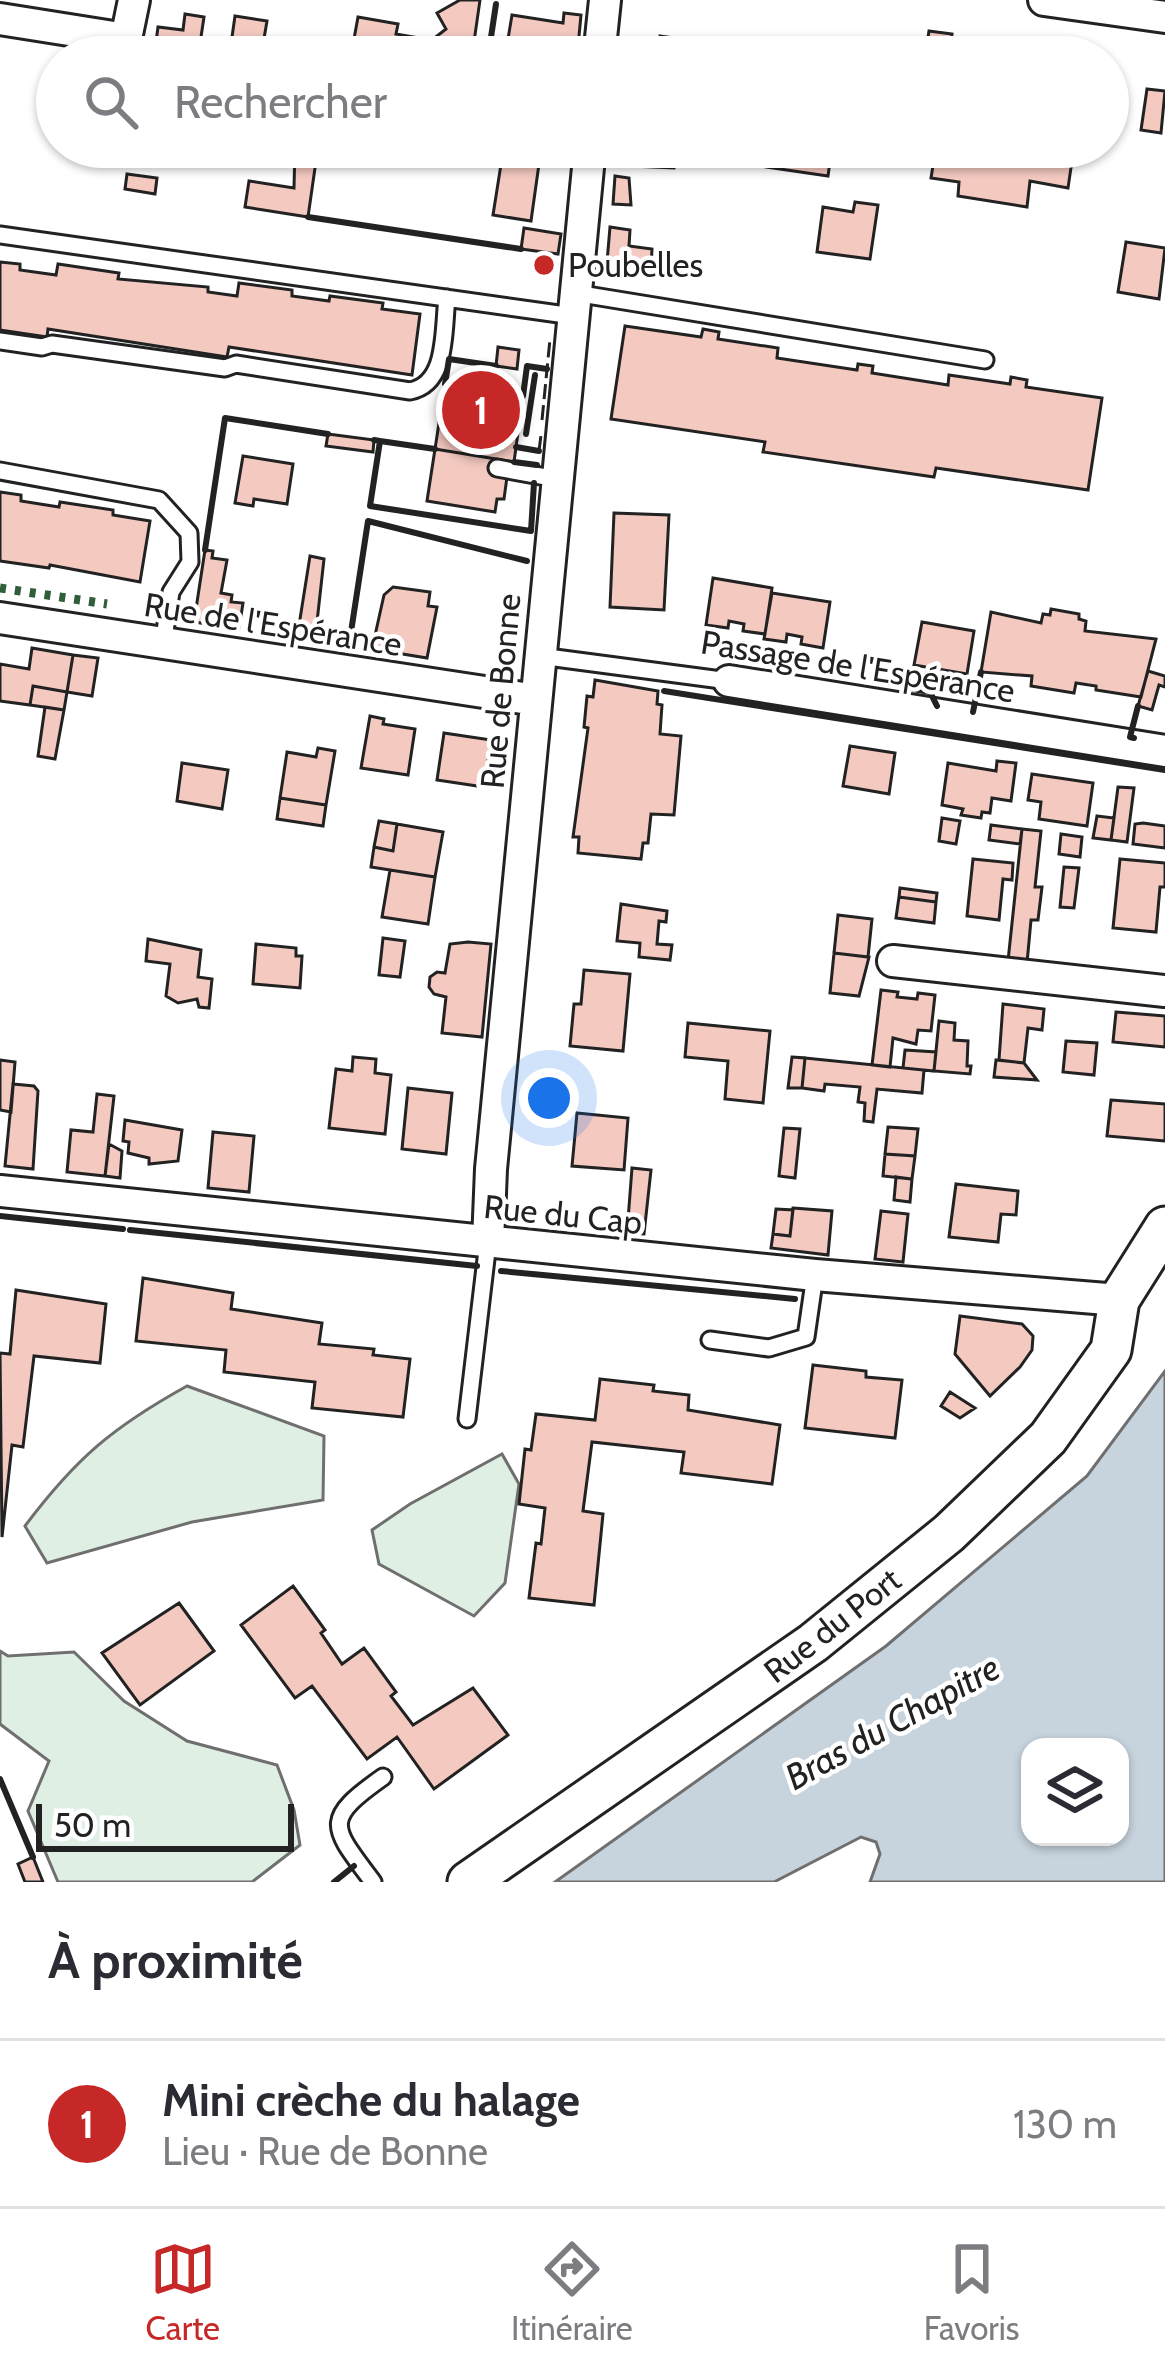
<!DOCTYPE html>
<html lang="fr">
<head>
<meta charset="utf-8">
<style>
  :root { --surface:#fff; --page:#f2f2f3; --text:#2b2b33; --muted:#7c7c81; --line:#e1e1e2; --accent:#c62828 }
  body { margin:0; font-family:Cabin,sans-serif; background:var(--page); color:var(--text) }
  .controls { position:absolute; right:36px; bottom:36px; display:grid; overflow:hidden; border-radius:24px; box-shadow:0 3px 9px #0004 }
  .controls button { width:108px; height:108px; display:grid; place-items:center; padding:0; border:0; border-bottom:3px solid var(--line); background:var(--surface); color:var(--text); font:60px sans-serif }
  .scale { position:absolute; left:36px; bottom:30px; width:258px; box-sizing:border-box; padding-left:12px; border:6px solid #222; border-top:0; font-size:33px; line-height:42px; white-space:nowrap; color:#222; -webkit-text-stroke:9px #fff; paint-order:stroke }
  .you { position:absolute; left:549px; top:1098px; width:42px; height:42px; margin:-30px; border:9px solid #fff; border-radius:50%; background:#1a73e8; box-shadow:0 0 0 18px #1a73e833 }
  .badge { display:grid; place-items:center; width:78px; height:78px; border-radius:50%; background:var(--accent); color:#fff; font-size:39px; font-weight:700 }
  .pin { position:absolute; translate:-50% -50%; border:6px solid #fff; box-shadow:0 3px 12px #0006 }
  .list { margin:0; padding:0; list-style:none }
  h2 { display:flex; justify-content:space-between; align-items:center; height:156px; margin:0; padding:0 48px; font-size:51px }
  h2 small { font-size:39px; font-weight:400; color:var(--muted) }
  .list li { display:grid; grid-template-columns:78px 1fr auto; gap:36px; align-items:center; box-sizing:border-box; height:168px; padding:0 48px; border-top:3px solid var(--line) }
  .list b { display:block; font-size:45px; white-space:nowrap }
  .list p { margin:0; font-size:39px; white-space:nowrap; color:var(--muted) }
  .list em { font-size:39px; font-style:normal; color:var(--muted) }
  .icon { flex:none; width:66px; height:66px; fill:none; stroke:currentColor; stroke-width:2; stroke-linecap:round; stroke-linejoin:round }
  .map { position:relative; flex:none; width:1165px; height:1882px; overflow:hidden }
  .search { position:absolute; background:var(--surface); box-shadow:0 3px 9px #0004; left:36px; right:36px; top:36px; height:132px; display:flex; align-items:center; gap:30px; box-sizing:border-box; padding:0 42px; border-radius:66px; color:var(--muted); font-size:45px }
  .sheet { height:324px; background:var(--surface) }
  nav { display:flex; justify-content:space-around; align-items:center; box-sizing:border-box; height:168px; border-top:3px solid var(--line); background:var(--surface); font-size:33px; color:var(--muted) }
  nav a { display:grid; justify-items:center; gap:6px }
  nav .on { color:var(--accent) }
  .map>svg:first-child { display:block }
  .green { fill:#e0efe3; stroke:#6f6f6f; stroke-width:3 }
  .water { fill:#c7d3dd; stroke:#6f6f6f; stroke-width:3; fill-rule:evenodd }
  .building { fill:#f3c9c0; stroke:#222; stroke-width:3 }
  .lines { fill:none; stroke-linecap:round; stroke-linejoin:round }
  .service-casing { stroke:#222; stroke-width:21 }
  .minor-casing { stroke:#222; stroke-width:36 }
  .tertiary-casing { stroke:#222; stroke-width:45 }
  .service { stroke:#fff; stroke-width:15 }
  .minor { stroke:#fff; stroke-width:30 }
  .tertiary { stroke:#fff; stroke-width:39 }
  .hedge { stroke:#2f5e38; stroke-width:9; stroke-dasharray:6 9; stroke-linecap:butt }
  .fence { stroke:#222; stroke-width:3; stroke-dasharray:15 6; stroke-linecap:butt }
  .wall { stroke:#222; stroke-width:6 }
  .poi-dot { fill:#c62828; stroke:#fff; stroke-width:4.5 }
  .labels { text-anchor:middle; stroke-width:9; stroke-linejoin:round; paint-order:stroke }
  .poi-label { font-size:33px; fill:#222; stroke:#fff; text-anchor:start }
  .street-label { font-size:33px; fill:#222; stroke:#fff }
  .water-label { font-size:36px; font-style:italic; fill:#222; stroke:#fff }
</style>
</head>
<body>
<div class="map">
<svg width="1165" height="1882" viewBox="0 0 1165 1882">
  <rect width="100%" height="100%" fill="#fff"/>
  <path class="green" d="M187 1386 324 1436 323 1500 192 1522 47 1563 25 1526C76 1458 113 1427 187 1386Z
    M502 1454 519 1484 505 1583 474 1616 379 1564 372 1530 410 1504Z
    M0 1651 8 1656 74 1652 124 1701 187 1741 277 1765 294 1810 300 1845 252 1882H58L28 1811 49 1761 0 1724Z"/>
  <path class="water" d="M1165 1371V1882H870L880 1854 876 1842 861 1837 774 1882H555L886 1646 1087 1476ZM1030 1747H1120V1837H1030Z"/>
  <path class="building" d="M460 0H480L473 49 451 57H410L413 37 432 40 446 29 437 13Z
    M564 13 581 15 577 57H505L512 15 563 23Z
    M185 14 204 17 198 57H154L158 27 183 30Z
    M235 16 267 21 261 56 230 51Z
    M358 17 398 24 396 34 413 37 410 57 352 50Z
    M929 31 952 34 949 57H925Z
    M660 36 722 45 720 57H657Z
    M1147 89 1165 91 1161 133 1141 130Z
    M295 147H318L308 217 245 207 249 181 294 188Z
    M634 147H677L674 168 632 166Z
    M769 147H832L828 176 766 167Z
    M936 147H1074L1068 188 1030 181 1027 207 958 196 959 182 931 178Z
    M502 158 539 164 531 221 493 215Z
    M127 174 157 178 155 194 125 189Z
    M615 176 629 178 631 205 613 204Z
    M855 202 878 205 870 259 817 252 823 207 853 212Z
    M610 227 630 230 629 246 652 249 651 268 607 262Z
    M524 228 561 234 558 254 521 249Z
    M1126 242 1165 248 1159 299 1118 292Z
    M0 262 20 264V270L56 275 58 264 119 273 118 279 208 287V292L237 296 239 283 292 290V296L329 301 330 296 383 303 382 309 420 314 412 375 229 347 227 357 48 329 47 337 0 330Z
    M625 326 701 337 703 329 719 332 718 339 778 348 777 358 857 370 858 364 873 366 872 373 948 385 949 375 1010 384 1011 377 1027 380 1026 387 1102 398 1088 490 936 468 934 477 763 452 765 442 611 419Z
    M498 347 519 350 517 369 496 366Z
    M445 384 523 396 514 462 435 449Z
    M328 434 374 440 373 452 326 446Z
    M435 449 496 459 493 475 507 477 504 499H497L495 512 427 501Z
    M243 456 293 464 287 504 254 499 253 506 235 503Z
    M0 492 21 495V501L59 507 60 502 113 510V515L150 521 140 582 50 565 49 568 0 561Z
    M614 513 669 515 664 610 610 607Z
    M205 550 213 551 212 558 227 560 221 593 232 595 231 602 243 603 239 629 194 622Z
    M310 556 324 559 315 640 297 638Z
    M713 578 772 588 765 634 743 631 744 624 729 621 728 628 706 625Z
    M393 587 430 592 428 606 437 607 427 658 372 649 384 595Z
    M772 593 830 602 823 648 801 644 802 637 787 634 786 642 764 639Z
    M1051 609 1079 614V619L1086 621 1085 631 1156 639 1141 697 1096 690V686L1076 683 1074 693 1031 686 1032 676 981 672 991 612 1041 623 1043 614 1050 615Z
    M922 622 974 631 967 674 914 665Z
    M32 648 73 655 67 692 33 686 30 705 0 701V664L29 669Z
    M73 655 98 658 92 696 67 692Z
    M1148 671 1165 676V687L1159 685 1152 710 1138 706Z
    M595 680 658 691 657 704 662 705 660 734 681 736 674 815 651 814 648 843H643L641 859 578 853 579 837H573L588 728 584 727 587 696 593 697Z
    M33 686 67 692 64 710 30 705Z
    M45 707 64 710 55 759 38 756Z
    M370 716 384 719 383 724 415 729 408 775 361 768Z
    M444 733 491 740 484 787 437 780Z
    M850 746 895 753 889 794 843 786Z
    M318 748 335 751 326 805 280 798 287 752 316 757Z
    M997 761 1016 763 1011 801 992 798 990 813 982 812 981 818 961 815 963 809 942 805 948 763 996 771Z
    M182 763 228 770 222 809 177 801Z
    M1032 774 1093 783 1087 826 1039 819 1041 802 1028 800Z
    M1118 787 1134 788 1127 842 1111 840Z
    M280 798 326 805 323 826 277 819Z
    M1097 816 1114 818 1111 840 1093 838Z
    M942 818 960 821 956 844 939 841Z
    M379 821 397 824 393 851 374 847Z
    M1143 823 1165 826V848L1133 844 1135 824Z
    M397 824 443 832 435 877 371 867 374 847 393 851Z
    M991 825 1022 829 1020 844 989 840Z
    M1022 829 1041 831 1035 887H1042L1038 920H1031L1027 963 1008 961Z
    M1061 834 1082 837 1080 857 1059 854Z
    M973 859 1013 863 1012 880 1003 879 999 920 967 916Z
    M1120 859 1165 863V887H1160L1156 932 1113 928Z
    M1064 867 1079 868 1074 908 1060 907Z
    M390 870 435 877 428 924 382 917Z
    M900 888 937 893 936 902 899 897Z
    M899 897 936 902 934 923 896 918Z
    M621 904 667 911 666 922 659 921 657 944 672 945 670 960 639 957 640 943 617 941Z
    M838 915 872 919 868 957 834 953Z
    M383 938 405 941 400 977 379 975Z
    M148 939 201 950 198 977 212 979 209 1008 199 1007 197 999 178 1003 166 996 170 964 146 961Z
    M468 942 491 944 482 1037 442 1033 446 997 434 994 429 987 430 977 437 972 445 973 450 944Z
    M256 944 296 948V956H302L300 988 253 984Z
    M834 953 869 957 859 996 830 993Z
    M584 970 630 974 623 1051 570 1046 574 1004H581Z
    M881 990 898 992 897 997 917 999 918 993 935 995 931 1031 918 1030 916 1044 893 1038 890 1067 872 1065Z
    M1003 1004 1044 1009 1042 1030 1028 1028 1024 1063 999 1060Z
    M1116 1012 1165 1016V1047L1113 1042Z
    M939 1021 955 1023 954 1040 968 1041 967 1066H971L970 1074 934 1071Z
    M688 1023 770 1031 763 1103 725 1099 728 1061 685 1057Z
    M1066 1041 1097 1043 1094 1075 1063 1072Z
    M905 1050 936 1052 934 1071 903 1068Z
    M353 1057 376 1059 375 1073 391 1075 385 1134 329 1128 336 1069 352 1071Z
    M792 1057 805 1058 802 1088H788Z
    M805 1058 924 1070 922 1093 877 1089 873 1122 864 1121 865 1103 858 1102 860 1087 825 1084 824 1091 802 1088Z
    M0 1060 15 1062 11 1112 0 1110Z
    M996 1060 1024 1063 1037 1080 994 1077Z
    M13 1084 34 1086 38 1091 33 1169 5 1166Z
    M408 1088 452 1093 446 1154 402 1149Z
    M97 1094 114 1096 105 1176 67 1172 71 1130 93 1132Z
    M1111 1100 1165 1104V1141L1107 1136Z
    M577 1113 628 1118 624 1170 572 1166Z
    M125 1120 182 1130 178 1161 149 1164V1158L128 1153 129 1142 123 1141Z
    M888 1127 918 1129 915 1156 885 1154Z
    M784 1128 800 1129 795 1178 779 1176Z
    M213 1132 254 1136 249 1192 208 1188Z
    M109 1144 122 1151 120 1178 105 1176Z
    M885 1154 915 1156 912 1179 883 1176Z
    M632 1168 651 1170 644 1234 627 1233Z
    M896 1177 912 1179 910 1202 894 1200Z
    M956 1184 1018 1191 1016 1215 1001 1214 998 1242 949 1237Z
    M793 1208 832 1211 828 1255 771 1248 773 1234 790 1236Z
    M776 1209 793 1210 790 1236 773 1234Z
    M881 1211 908 1214 903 1262 875 1259Z
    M143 1278 233 1293 231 1309 322 1323 319 1344 374 1349 373 1355 410 1359 403 1417 312 1408 315 1382 224 1372 226 1350 136 1341Z
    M16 1290 106 1304 100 1363 34 1356 23 1447 12 1445 2 1537 0 1353 10 1354Z
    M960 1316 1022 1324 1033 1336 1032 1350 1020 1367 990 1396 955 1354Z
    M813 1365 866 1371V1377L902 1380 895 1438 805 1428Z
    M600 1379 654 1385 653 1391 689 1395 688 1410 780 1425 772 1484 681 1473 684 1452 592 1442 583 1511 603 1514 594 1605 529 1598 536 1543 541 1544 545 1508 519 1504 525 1449 531 1450 536 1414 595 1420Z
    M950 1392 975 1408 960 1418 941 1406Z
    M293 1586 325 1630 321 1633 342 1664 364 1648 396 1692 391 1696 413 1725 473 1688 508 1735 434 1789 397 1737 367 1759 312 1686 295 1698 241 1625Z
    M179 1603 214 1651 140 1705 102 1653Z
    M33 1857 43 1882H25L18 1864Z"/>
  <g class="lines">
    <g class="service-casing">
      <path id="service" d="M0 235 573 316
        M575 293 985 360
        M0 341 42 347 52 344 225 368 236 364 410 391C448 384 443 330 447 298
        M497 468 557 479
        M0 471 159 500 189 533 190 562 171 592 163 644
        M540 656 729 681
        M710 1340 769 1348 806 1337 815 1275
        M467 1419 488 1242
        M373 1882C331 1826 322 1820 383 1777"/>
    </g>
    <g class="minor-casing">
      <path id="minor" d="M1044 0 1165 17
        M0 19 126 39 134 0
        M599 57 605 0
        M0 618 536 700
        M729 681 1165 751
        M893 961 1165 991
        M0 1191 815 1275 1119 1300
        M488 1242 491 1169 590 147"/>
    </g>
    <g class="tertiary-casing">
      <path id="tertiary" d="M468 1882 813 1643 949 1533 1048 1438 1111 1350 1119 1300 1165 1227"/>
    </g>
    <use href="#service" class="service"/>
    <use href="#minor" class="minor"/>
    <use href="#tertiary" class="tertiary"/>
    <path class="hedge" d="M0 588 107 604"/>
    <path class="fence" d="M542 420 550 339
      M539 451 541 435"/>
    <path class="wall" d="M488 57 496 4
      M308 217 521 249
      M445 384 449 359 496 366
      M523 396 527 366 547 369
      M526 434 535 375
      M374 440 380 441 370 506 531 531 534 483
      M380 441 435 449
      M516 447 539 451
      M514 462 537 465
      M205 550 225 418 328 434
      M349 645 368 521 527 561
      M913 689 930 692 937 706
      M664 691 1165 770
      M973 712 981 672
      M1134 738 1130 737 1138 706
      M0 1216 123 1229
      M130 1230 477 1266
      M501 1271 795 1299
      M0 1779 33 1857
      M334 1882 354 1866"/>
  </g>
  <circle class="poi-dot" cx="544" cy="265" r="12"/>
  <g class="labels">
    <g class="poi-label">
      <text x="568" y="277">Poubelles</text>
    </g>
    <g class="street-label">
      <text transform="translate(273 624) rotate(9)" y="12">Rue de l'Espérance</text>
      <text transform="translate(858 666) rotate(9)" y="12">Passage de l'Espérance</text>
      <text transform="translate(500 691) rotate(-85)" y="12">Rue de Bonne</text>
      <text transform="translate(563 1214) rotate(6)" y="12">Rue du Cap</text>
      <text transform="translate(832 1625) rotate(-38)" y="12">Rue du Port</text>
    </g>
    <g class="water-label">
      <text transform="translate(892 1722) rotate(-29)" y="13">Bras du Chapitre</text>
    </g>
  </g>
</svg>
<div class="controls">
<button><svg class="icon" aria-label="layers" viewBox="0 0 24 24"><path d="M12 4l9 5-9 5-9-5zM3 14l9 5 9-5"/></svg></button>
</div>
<div class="scale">50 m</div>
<div class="you"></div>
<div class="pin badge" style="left:481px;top:410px">1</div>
<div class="search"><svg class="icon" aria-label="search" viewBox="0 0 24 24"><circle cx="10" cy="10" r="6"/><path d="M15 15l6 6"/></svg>Rechercher</div>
</div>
<section class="sheet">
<h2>À proximité<small></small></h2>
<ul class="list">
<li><span class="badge">1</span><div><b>Mini crèche du halage</b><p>Lieu · Rue de Bonne</p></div><em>130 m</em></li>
</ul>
</section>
<nav>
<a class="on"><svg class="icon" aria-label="map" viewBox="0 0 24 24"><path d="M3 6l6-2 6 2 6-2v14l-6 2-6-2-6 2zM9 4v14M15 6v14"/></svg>Carte</a>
<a><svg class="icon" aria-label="directions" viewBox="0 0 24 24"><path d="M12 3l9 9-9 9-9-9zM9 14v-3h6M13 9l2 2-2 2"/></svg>Itinéraire</a>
<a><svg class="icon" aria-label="saved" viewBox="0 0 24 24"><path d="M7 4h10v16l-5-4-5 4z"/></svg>Favoris</a>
</nav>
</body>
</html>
